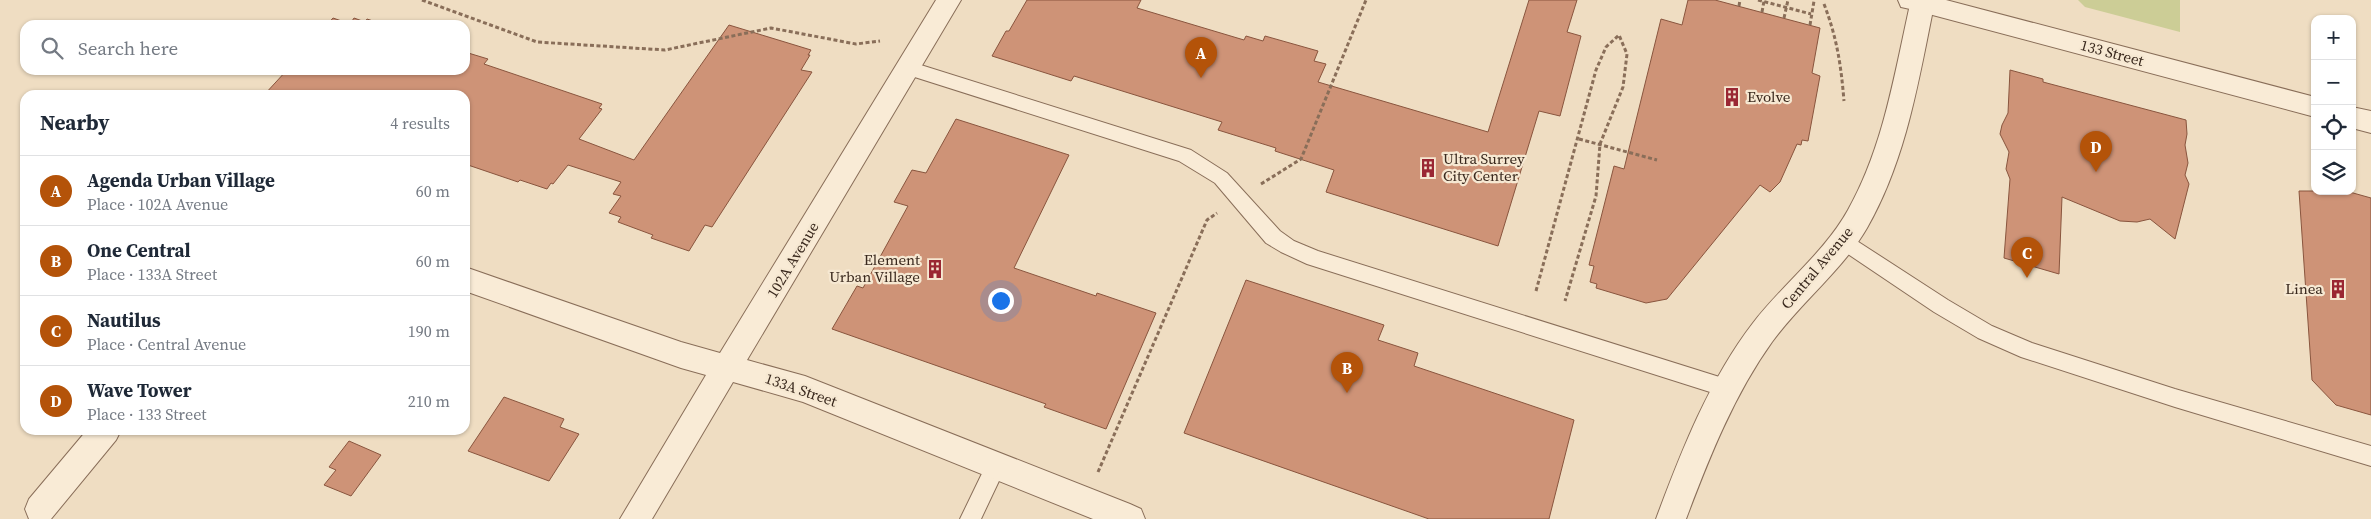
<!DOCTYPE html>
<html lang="en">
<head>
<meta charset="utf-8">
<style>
  :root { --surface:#fff; --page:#f6f6f7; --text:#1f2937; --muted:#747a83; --line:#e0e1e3; --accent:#b45309 }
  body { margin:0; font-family:"Source Serif 4",serif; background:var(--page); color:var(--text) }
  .controls { position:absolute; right:15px; top:15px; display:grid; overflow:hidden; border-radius:10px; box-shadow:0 1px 4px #0004 }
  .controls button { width:45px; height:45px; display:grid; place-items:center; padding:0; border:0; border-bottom:1px solid var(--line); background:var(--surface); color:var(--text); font:25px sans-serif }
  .you { position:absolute; left:1000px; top:300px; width:18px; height:18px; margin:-12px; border:4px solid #fff; border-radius:50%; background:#1a73e8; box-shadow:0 0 0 8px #1a73e833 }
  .badge { display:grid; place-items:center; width:32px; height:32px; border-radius:50%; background:var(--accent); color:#fff; font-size:16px; font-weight:700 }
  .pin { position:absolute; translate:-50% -41px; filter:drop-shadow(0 1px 2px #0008) }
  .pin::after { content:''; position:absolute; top:26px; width:18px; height:15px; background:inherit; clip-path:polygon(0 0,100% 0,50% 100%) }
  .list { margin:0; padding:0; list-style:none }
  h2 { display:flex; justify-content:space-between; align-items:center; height:65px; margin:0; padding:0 20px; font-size:21px }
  h2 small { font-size:16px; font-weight:400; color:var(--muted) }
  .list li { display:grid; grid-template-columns:32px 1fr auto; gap:15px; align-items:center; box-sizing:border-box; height:70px; padding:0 20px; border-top:1px solid var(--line) }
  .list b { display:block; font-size:19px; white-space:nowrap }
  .list p { margin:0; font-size:16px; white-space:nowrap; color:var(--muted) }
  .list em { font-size:16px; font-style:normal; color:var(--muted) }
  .icon { flex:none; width:28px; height:28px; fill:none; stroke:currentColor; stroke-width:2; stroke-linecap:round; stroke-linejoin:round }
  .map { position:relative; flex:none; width:2371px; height:519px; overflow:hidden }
  .search { position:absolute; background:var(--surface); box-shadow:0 1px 4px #0004; left:20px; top:20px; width:450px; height:55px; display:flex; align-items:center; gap:12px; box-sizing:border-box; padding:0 18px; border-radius:15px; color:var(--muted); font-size:19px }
  .panel { position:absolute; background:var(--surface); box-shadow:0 1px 4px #0004; left:20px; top:90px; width:450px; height:345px; border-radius:15px }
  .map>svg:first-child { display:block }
  .green { fill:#cccd96 }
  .building { fill:#ce9377; stroke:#89553e }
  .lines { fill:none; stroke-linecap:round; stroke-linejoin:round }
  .service-casing { stroke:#896e59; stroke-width:2 }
  .minor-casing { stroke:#896e59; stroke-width:2 }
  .tertiary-casing { stroke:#896e59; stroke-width:2 }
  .path { stroke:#896e59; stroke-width:3; stroke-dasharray:4 2.5; stroke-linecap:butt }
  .service { fill:#f9ebd6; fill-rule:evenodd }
  .minor { fill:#f9ebd6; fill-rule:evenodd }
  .tertiary { fill:#f9ebd6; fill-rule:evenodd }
  .labels { text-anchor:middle; stroke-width:4.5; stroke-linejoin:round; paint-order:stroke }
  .street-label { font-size:15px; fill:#39281d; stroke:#f6e8d2 }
  .poi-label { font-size:15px; fill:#39281d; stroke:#f6e8d2; text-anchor:start }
</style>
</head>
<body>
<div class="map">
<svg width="2371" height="519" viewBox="0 0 2371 519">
  <rect width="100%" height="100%" fill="#efddc2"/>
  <path class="green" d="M2078 0H2180V32L2085 7Z"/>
  <path class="building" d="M1027 0H1141L1137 8 1244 40 1246 36 1263 41 1265 36 1318 51 1314 61 1326 64 1318 82 1488 132 1529 0H1577L1567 32 1581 36 1560 116 1539 111 1498 246 1326 192 1334 170 1275 151 1276 148 1218 130 1222 122 1074 76 1071 81 992 56 1006 31H1009Z
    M1688 0H1715L1820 28 1812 73 1820 76 1808 141 1802 140 1801 145 1797 144 1780 182 1770 192 1760 185 1667 299 1646 303 1596 288 1597 284 1590 282 1594 266 1589 265 1614 166 1624 169 1661 19 1682 25Z
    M333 18 350 24 354 18 365 22 367 19 385 25H327Z
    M729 25 811 50 808 55H810L801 70 812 72 712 227 705 225 689 251 651 238 653 235 618 222 621 217 609 213 621 196 613 194 621 182 568 165 553 184 551 183 547 189 520 180 518 182 465 164V95H264L287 70H465V52L488 59 484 64 602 104 599 108 602 109 579 139 634 160Z
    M2010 70 2043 79V82L2186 120 2187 134 2185 145 2188 163 2185 175 2189 184 2175 239 2150 219 2137 222 2120 221 2062 197 2059 274 2004 258 2010 179 2006 169 2009 152 2000 134 2002 125 2008 113Z
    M956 119 1069 155 1014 268 1096 296 1097 293 1156 313 1106 429 1044 407 1046 404 832 329 857 286 863 288 908 206 894 202 912 170 926 173Z
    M2299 191H2346L2371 198V415L2336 405 2312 380Z
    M1246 280 1384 325 1378 340 1418 353 1414 366 1574 420 1549 519H1429L1184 433Z
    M504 397 564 419 560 427 579 434 549 481 468 451Z
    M349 441 381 455 351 496 324 485 336 470 329 467Z"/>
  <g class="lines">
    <g class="service-casing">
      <path id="service" d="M908 61 1191 150 1227 173 1280 231 1294 241 1318 251 1729 380 1736 383 1739 389 1736 395 1729 398 1307 264 1281 252 1266 243 1215 183 1179 161 902 73 899 68 902 63Z
        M1843 232 1948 300 1992 326 2032 343 2175 389 2371 446V466L2175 407 2021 357 1978 338 1934 312 1836 246 1834 240 1836 234Z
        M996 456 1003 459 1006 466 981 519H960L989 459Z"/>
    </g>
    <g class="minor-casing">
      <path id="minor" d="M936 0H961L747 360 805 376 1130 504 1141 509 1145 519H1093L803 402 733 382 652 519H620L706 375 681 368 465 291V267L681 342 720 353Z
        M1898 0H1946L2315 97V117L1910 9 1901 7Z
        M2352 107 2371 111V133L2352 128Z
        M87 430H121L116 440 51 519H29L25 509 29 499Z"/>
    </g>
    <g class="tertiary-casing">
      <path id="tertiary" d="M1911 0H1935C1919 78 1907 158 1867 228 1842 271 1801 302 1772 342 1734 395 1709 458 1686 519H1656C1681 452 1709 380 1753 323 1783 284 1824 253 1848 210 1884 146 1895 71 1911 0Z"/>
    </g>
    <path class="path" d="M422 0 537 42 665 50 771 28 856 44 880 41
      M1758 0 1811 14
      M1824 4C1837 38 1841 65 1844 101
      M1739 6 1740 0
      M1762 12 1764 1
      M1784 18 1788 0
      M1810 25 1814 1
      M1579 139 1657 160
      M1261 184 1301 159 1366 0
      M1536 291 1596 70 1606 47 1619 35 1627 54 1623 87 1600 144 1596 196 1565 301
      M1098 472 1207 220 1217 213"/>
    <use href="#service" class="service"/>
    <use href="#minor" class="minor"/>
    <use href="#tertiary" class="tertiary"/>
  </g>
  <defs>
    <g id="building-bare" transform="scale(1.5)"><path d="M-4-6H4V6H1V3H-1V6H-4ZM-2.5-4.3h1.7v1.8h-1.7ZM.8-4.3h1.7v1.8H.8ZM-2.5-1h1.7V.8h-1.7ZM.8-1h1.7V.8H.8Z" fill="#9a2733" stroke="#f6e8d2" stroke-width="2.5" paint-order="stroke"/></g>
  </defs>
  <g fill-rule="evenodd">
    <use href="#building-bare" x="1732" y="97"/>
    <use href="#building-bare" x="1428" y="168"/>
    <use href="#building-bare" x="935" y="269"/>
    <use href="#building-bare" x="2338" y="289"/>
  </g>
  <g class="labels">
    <g class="street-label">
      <text transform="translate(2112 53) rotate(15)" y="5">133 Street</text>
      <text transform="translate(793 260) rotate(-59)" y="5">102A Avenue</text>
      <text transform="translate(1817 268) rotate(-50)" y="5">Central Avenue</text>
      <text transform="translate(801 390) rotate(19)" y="5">133A Street</text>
    </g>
    <g class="poi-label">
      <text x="1747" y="102">Evolve</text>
      <text x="1443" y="164">Ultra Surrey<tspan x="1443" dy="17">City Center</tspan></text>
      <text x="920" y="265" text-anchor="end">Element<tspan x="920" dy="17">Urban Village</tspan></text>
      <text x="2323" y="294" text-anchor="end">Linea</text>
    </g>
  </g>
</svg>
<div class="controls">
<button>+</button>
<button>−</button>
<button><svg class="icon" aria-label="locate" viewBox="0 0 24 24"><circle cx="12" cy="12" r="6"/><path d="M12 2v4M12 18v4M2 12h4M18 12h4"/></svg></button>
<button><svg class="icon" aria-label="layers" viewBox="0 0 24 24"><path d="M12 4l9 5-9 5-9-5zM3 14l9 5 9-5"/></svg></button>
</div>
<div class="you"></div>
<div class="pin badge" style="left:1201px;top:78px">A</div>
<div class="pin badge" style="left:1347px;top:393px">B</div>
<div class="pin badge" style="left:2027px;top:278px">C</div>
<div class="pin badge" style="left:2096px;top:172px">D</div>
<div class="search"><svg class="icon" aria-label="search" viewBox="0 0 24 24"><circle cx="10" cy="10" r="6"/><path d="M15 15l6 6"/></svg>Search here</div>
<section class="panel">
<h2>Nearby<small>4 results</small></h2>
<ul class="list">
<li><span class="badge">A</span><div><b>Agenda Urban Village</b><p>Place · 102A Avenue</p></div><em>60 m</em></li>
<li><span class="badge">B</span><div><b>One Central</b><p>Place · 133A Street</p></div><em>60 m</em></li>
<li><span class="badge">C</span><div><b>Nautilus</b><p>Place · Central Avenue</p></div><em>190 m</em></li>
<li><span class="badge">D</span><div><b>Wave Tower</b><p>Place · 133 Street</p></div><em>210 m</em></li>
</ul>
</section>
</div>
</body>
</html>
